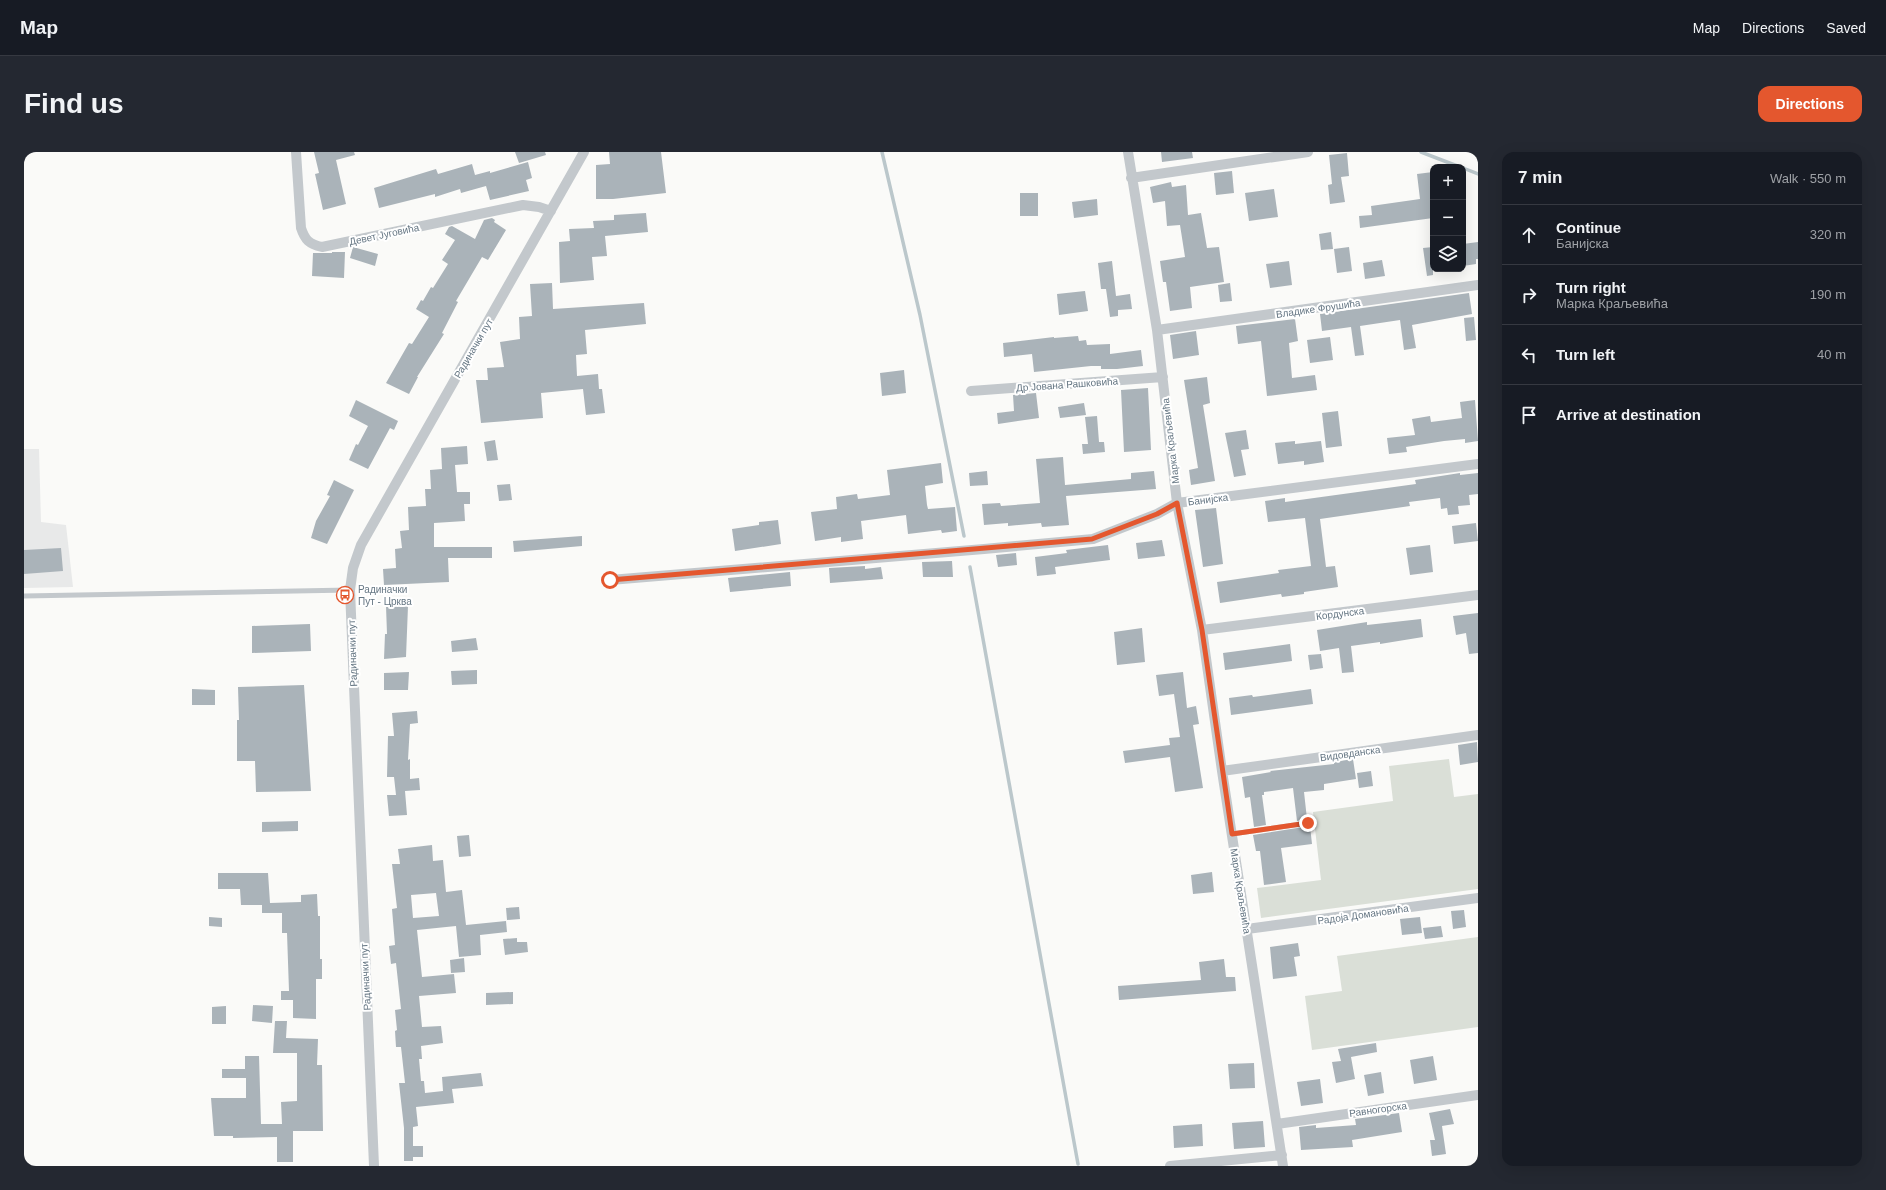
<!DOCTYPE html>
<html lang="en">
<head>
<meta charset="utf-8">
<style>
  :root { --surface:#171b24; --page:#242831; --text:#f1f3f6; --muted:#9ea1a6; --line:#363941; --accent:#e4572e }
  body { margin:0; font-family:Helvetica,sans-serif; background:var(--page); color:var(--text) }
  .controls { position:absolute; right:12px; top:12px; display:grid; overflow:hidden; border-radius:8px; box-shadow:0 4px 16px #0002 }
  .controls button { width:36px; height:36px; display:grid; place-items:center; padding:0; border:0; border-bottom:1px solid var(--line); background:var(--surface); color:var(--text); font:20px sans-serif }
  .stop { position:absolute; width:12px; height:12px; margin:-9px; border:3px solid #e4572e; border-radius:50%; background:#fff }
  .stop.end { background:#e4572e; border-color:#fff; box-shadow:0 1px 4px #0008 }
  .list { margin:0; padding:0; list-style:none }
  h2 { display:flex; justify-content:space-between; align-items:center; height:52px; margin:0; padding:0 16px; font-size:17px }
  h2 small { font-size:13px; font-weight:400; color:var(--muted) }
  .list li { display:grid; grid-template-columns:26px 1fr auto; gap:12px; align-items:center; box-sizing:border-box; height:60px; padding:0 16px; border-top:1px solid var(--line) }
  .list b { display:block; font-size:15px; white-space:nowrap }
  .list p { margin:0; font-size:13px; white-space:nowrap; color:var(--muted) }
  .list em { font-size:13px; font-style:normal; color:var(--muted) }
  .icon { flex:none; width:22px; height:22px; fill:none; stroke:currentColor; stroke-width:2; stroke-linecap:round; stroke-linejoin:round }
  .map { position:relative; flex:none; width:1454px; height:1014px; overflow:hidden; border-radius:12px }
  header { display:flex; align-items:center; gap:24px; box-sizing:border-box; height:56px; padding:0 20px; background:var(--surface); border-bottom:1px solid var(--line) }
  header strong { font-size:19px }
  nav { display:flex; gap:22px; margin-inline-start:auto; font-size:14px }
  .intro { display:flex; align-items:center; justify-content:space-between; box-sizing:border-box; height:96px; padding:0 24px }
  h1 { margin:0; font-size:28px }
  .button { padding:10px 18px; border-radius:12px; background:var(--accent); color:#fff; font-size:14px; font-weight:700 }
  main { display:flex; gap:24px; padding:0 24px }
  aside { flex:1; background:var(--surface); border-radius:12px; box-shadow:0 4px 16px #0002 }
  .map>svg:first-child { display:block }
  .built { fill:#e8e9e9 }
  .green { fill:#dadfd7 }
  .lines { fill:none; stroke-linecap:round; stroke-linejoin:round }
  .stream { stroke:#bbc7cb; stroke-width:3.5 }
  .building { fill:#aab3b9; fill-rule:evenodd }
  .service { stroke:#c3c8cc; stroke-width:5 }
  .minor { stroke:#c3c8cc; stroke-width:10 }
  .route { stroke:#e4572e; stroke-width:5 }
  .labels { text-anchor:middle; stroke-width:4; stroke-linejoin:round; paint-order:stroke }
  .street-label { font-size:10px; fill:#657683; stroke:#fff }
  .poi-label { font-size:10px; fill:#657683; stroke:#fff; text-anchor:start }
</style>
</head>
<body>
<header>
<strong>Map</strong>
<nav><a>Map</a><a>Directions</a><a>Saved</a></nav>
</header>
<div class="intro"><h1>Find us</h1><a class="button">Directions</a></div>
<main>
<div class="map">
<svg width="1454" height="1014" viewBox="0 0 1454 1014">
  <rect width="100%" height="100%" fill="#fafaf8"/>
  <path class="built" d="M0 297H15L17 370 42 373 49 435 0 436Z"/>
  <path class="green" d="M1425 607 1430 645 1454 642V737L1237 766 1233 736 1297 728 1289 660 1369 649 1365 614Z
    M1454 785V875L1288 898 1281 844 1318 839 1313 804Z"/>
  <g class="lines">
    <path class="stream" d="M858 0 896 163 940 384
      M1397 0 1436 15
      M1439 16 1454 22
      M946 415 1054 1012"/>
  </g>
  <path class="building" d="M290 0H330L331 3 312 8 322 52 299 58 291 22 295 21Z
    M491 0H521L522 3 495 11Z
    M585 0H637L642 41 589 47H572V13L586 12Z
    M1137 0H1168L1169 6 1138 10Z
    M1323 1 1325 24 1317 25 1321 50 1306 52 1304 33 1308 32 1305 3Z
    M504 10 508 26 502 28 505 39 466 48 462 34 437 41 436 37 411 45V42L355 56 350 36 412 17 414 22 448 12 451 23 466 19V21Z
    M1208 19 1210 41 1192 43 1190 21Z
    M1409 20V66L1336 76 1335 64 1348 63 1347 54 1396 47 1393 22Z
    M1147 30 1148 35 1162 33 1164 63 1177 61 1183 96 1195 95 1200 130 1166 135 1168 156 1146 159 1142 130H1139L1136 109 1161 105 1156 73 1143 74 1141 49 1129 51 1126 35Z
    M1250 37 1254 65 1225 69 1221 41Z
    M996 41H1014V64H996Z
    M1073 47 1074 63 1050 66 1048 50Z
    M622 61 624 80 581 84 583 104 568 105 570 128 536 131 535 90 546 89 545 77 570 76 569 69 590 68V63Z
    M468 66 471 68 470 70 482 78 464 108 458 105 432 149 434 150 418 181 420 182 393 225H394L385 242 362 231 385 191 388 192 405 165 392 157 397 148 399 149 407 135 409 136 424 112 418 108 431 88 421 82 425 75 428 74 451 87 460 68Z
    M1307 80 1309 97 1297 98 1295 82Z
    M1454 90V107H1452V112L1439 114V92Z
    M329 95 354 102 351 114 326 106Z
    M1325 95 1328 119 1313 121 1310 97Z
    M1409 95V123L1403 124 1399 96Z
    M308 100H321L320 126 288 124 289 101H308Z
    M1358 108 1361 124 1341 127 1339 111Z
    M1088 109 1092 144 1106 142 1108 157 1094 158V164L1086 165 1082 137H1077L1074 111Z
    M1265 109 1268 133 1246 136 1242 112Z
    M528 131 529 157 620 151 622 172 561 178 563 202 552 203 553 224 574 222 575 237H578L581 261 562 263 559 237 517 241 519 266 457 271 452 228H464L463 216 480 215 476 190 496 187 495 165 508 164 506 132Z
    M1206 131 1208 149 1196 150 1194 133Z
    M1061 139 1064 159 1035 163 1033 142Z
    M1445 141 1448 162 1388 173 1392 196 1380 198 1376 168 1336 174 1340 203 1331 204 1327 175 1298 179 1296 162Z
    M1450 165 1452 188 1442 189 1440 166Z
    M1271 167 1274 189 1265 191 1268 226 1291 223 1293 238 1243 244 1237 189 1214 192 1212 174Z
    M1172 179 1175 203 1149 207 1146 183Z
    M1054 184 1055 189 1062 188 1063 193 1086 192V202L1117 198 1119 214 1093 217H1077V214H1067L1010 220 1008 202 980 205 979 191 1030 185V186Z
    M1306 185 1309 208 1286 211 1283 188Z
    M880 218 882 241 858 244 856 221Z
    M1183 225 1186 251 1179 253 1191 329 1167 333 1165 318 1174 316 1160 228Z
    M1124 236 1127 298 1100 300 1097 238Z
    M1012 241 1015 266 974 272 973 261 990 259 989 243Z
    M332 248 374 269 370 278 366 276 344 317 325 308 332 292 334 293 344 274 325 264Z
    M1451 248 1454 289 1441 291V287L1420 289 1382 295 1383 300 1365 302 1363 286 1391 283 1388 267 1406 264 1407 270 1438 266 1436 250Z
    M1060 251 1062 263 1036 266 1034 255Z
    M1314 259 1318 294 1302 296 1298 261Z
    M1073 264 1075 290H1080L1081 300 1059 302 1058 292H1064L1061 265Z
    M1222 278 1225 297 1217 298 1222 323 1210 325 1201 281Z
    M471 288 474 308 463 309 460 290Z
    M1271 289V292L1297 289 1300 310 1280 313V309L1254 312 1251 291Z
    M443 294 444 312 431 313 433 340H446V352H440L441 369 410 371V395H468V406H424L425 430 360 433 359 417 372 416 371 397 378 396 376 379 385 378 384 355 402 354 401 337H407L406 318 418 317 417 296Z
    M1039 305 1041 333 1107 327V321L1130 319 1132 337 1042 344 1045 373 1018 375 1017 371 984 374V371L960 373 958 352 976 351 977 354 1016 351 1012 307Z
    M917 311 919 331 901 334 903 353 904 357 931 355 933 379 918 381 917 378 884 382 882 363 837 369 839 387 817 390V385L791 389 787 360 813 357 812 345 833 342 834 347 866 343 863 318Z
    M963 319 964 333 946 334 945 321Z
    M1436 321V323L1454 321V342L1445 343 1446 353 1434 354 1435 362 1424 363 1423 356 1417 357 1416 346 1385 350 1386 354 1296 367 1302 415 1311 414 1314 435 1280 440V442L1258 445 1257 442 1196 451 1193 430 1255 421 1254 418 1287 414 1281 366 1244 370 1241 349 1261 346V350L1392 332 1391 328Z
    M310 328 330 338 303 392 287 386 292 369 306 344 303 343Z
    M486 332 488 348 475 349 473 333Z
    M1192 356 1199 412 1179 415 1171 358Z
    M754 368 757 392 711 399 708 377 735 373V370Z
    M1452 371 1454 389 1430 392 1428 374Z
    M558 384V394L490 400 489 389Z
    M1138 388 1141 404 1114 407 1112 391Z
    M1084 393 1086 408 1031 415 1032 422 1013 424 1011 405 1043 401 1042 398Z
    M1406 393 1409 420 1386 423 1382 396Z
    M37 396 39 419 0 422V398Z
    M992 401 993 413 974 415 972 403Z
    M928 409 929 425H899L898 410Z
    M841 414V417L857 415 859 427 806 431 805 416Z
    M766 420 767 434 706 440 704 426Z
    M362 454H384L382 505 360 507 361 482H363Z
    M1454 461V501L1445 502 1442 481 1432 483 1429 464Z
    M1397 467 1399 485 1356 492V490L1327 494 1330 520 1318 521 1315 496 1296 499 1293 478 1343 470V473Z
    M286 472 287 499 228 501V474Z
    M1118 476 1121 510 1093 513 1090 480Z
    M452 486 454 498 428 500 427 489Z
    M1266 492 1268 509 1201 518 1199 501Z
    M1297 502 1299 516 1286 518 1284 503Z
    M453 518V532L428 533 427 519Z
    M385 520 384 538H360V521Z
    M1159 520 1163 556 1172 554 1175 572 1169 573 1179 636 1151 640 1146 605 1101 611 1099 599 1146 593 1145 586 1156 585 1150 542 1135 544 1132 523Z
    M280 533 287 639 232 640 231 609H213V568H215L214 535Z
    M168 537 191 538V553H168Z
    M1287 537 1289 552 1207 563 1205 546 1228 543 1229 545Z
    M393 559 394 571 386 572 384 608 386 607V627L395 626 396 638 381 639 383 663 365 664 363 643H372L370 625H363L364 584H370L368 561Z
    M1453 590 1454 610 1436 613 1434 593Z
    M1329 607 1332 627 1300 632V638L1280 640 1283 667 1273 669 1269 636 1240 640V643H1238L1242 673 1230 675 1226 645 1221 646 1218 625 1247 620 1246 619 1310 612V610Z
    M1347 619 1349 634 1335 636 1333 621Z
    M274 669V679L238 680V670Z
    M1286 674 1288 692 1257 696 1262 730 1240 733 1236 699H1232L1229 683Z
    M445 683 447 704 435 705 433 684Z
    M408 693 409 709 419 708 422 740 438 738 442 773 482 769 483 780 456 783 457 803 435 805 432 774 393 778 398 825 430 822 432 841 395 844 398 875 417 874 419 891 397 894 398 907H395L397 929H400L401 941 419 939 418 925 457 921 459 934 428 937 430 951 392 955 394 974 389 975V994H399V1005H389V1009H380V976L375 931H381L377 895H372L371 879 373 878 371 858 377 857 372 811 367 812 365 794 371 793 368 757 373 756 368 712H376L374 697ZM412 741 415 764 389 766 387 743Z
    M1188 720 1190 740 1169 742 1167 723Z
    M194 721H244L246 751 277 750V743L293 742 294 764H296V807H298V827H292V867L269 866V848H257V839H265L263 781H258V761H238V753H217L216 737H194Z
    M495 755 496 767 483 768 482 756Z
    M1440 758 1442 775 1429 777 1427 759Z
    M185 765 198 766V775L185 774Z
    M1396 765 1398 781 1378 783 1376 767Z
    M1417 774 1419 785 1401 787 1399 776Z
    M493 786V790H503L504 800 481 803 479 787Z
    M1274 791 1276 804 1270 805 1273 824 1249 827 1246 795Z
    M440 806 441 820 427 821 426 808Z
    M1200 807 1202 825H1211L1212 839 1095 848 1094 834 1177 828 1175 810Z
    M489 840V852L462 853V841Z
    M229 853 249 854 248 871 228 869Z
    M202 854V872H188V855Z
    M251 869H263L262 886 294 887 293 913H298L299 979H269V1010H253V985L209 986V984H190L187 946H222V926H198V917H221V904H235L237 972H258L257 950 273 949V901H249Z
    M1352 891 1353 900 1327 905 1331 927 1312 931 1308 910 1317 909 1314 897Z
    M1409 904 1413 928 1390 932 1386 908Z
    M1230 911 1231 936 1206 937 1204 912Z
    M1357 920 1360 941 1344 944 1340 923Z
    M1296 927 1299 951 1277 954 1273 930Z
    M1426 957 1430 972 1418 974 1422 1002 1408 1004 1406 988H1411L1405 961Z
    M1375 961 1378 980 1328 988 1329 995 1277 998 1275 975 1292 973V976L1332 973 1331 967Z
    M1239 969 1241 995 1210 997 1208 971Z
    M1178 972 1179 994 1150 996 1149 974Z"/>
  <g class="lines">
    <path class="service" d="M0 444 326 438
      M1208 682 1284 671"/>
    <path class="minor" d="M272 0 277 76C281 88 285 92 298 95L499 53 515 55 527 59
      M1104 0 1133 178 1153 351 1178 478 1198 619 1259 1014
      M1107 26 1284 0
      M1133 178 1454 133
      M947 239 1139 225
      M586 428 960 397 1069 387 1133 362 1153 351 1454 312
      M1178 478 1454 443
      M1198 619 1454 583
      M1223 777 1454 746
      M1253 972 1454 943
      M350 1014 326 438 329 416 337 393 560 0
      M1146 1014 1258 1003"/>
  </g>
  <g class="lines">
    <path class="route" d="M586 428 1068 387 1133 362 1153 351 1178 478 1208 682 1284 671"/>
  </g>
  <defs>
    <g id="bus-ring" transform="scale(0.9)"><circle r="9.5" fill="#fff" stroke="#e4572e" stroke-width="1.5"/><path d="M-5-6H5V4H4V6H2V4H-2V6H-4V4H-5ZM-3.5-4V0h7V-4ZM-3.5 1.2v1.5H-2V1.2ZM2 1.2v1.5H3.5V1.2Z" fill="#e4572e"/></g>
  </defs>
  <g fill-rule="evenodd">
    <use href="#bus-ring" x="321" y="443"/>
  </g>
  <g class="labels">
    <g class="street-label">
      <text transform="translate(360 82) rotate(-12)" y="4">Девет Југовића</text>
      <text transform="translate(1294 156) rotate(-8)" y="4">Владике Фрушића</text>
      <text transform="translate(449 196) rotate(-60)" y="4">Радиначки пут</text>
      <text transform="translate(1043 232) rotate(-4)" y="4">Др Јована Рашковића</text>
      <text transform="translate(1146 289) rotate(-97)" y="4">Марка Краљевића</text>
      <text transform="translate(1184 347) rotate(-7)" y="4">Банијска</text>
      <text transform="translate(1316 461) rotate(-7)" y="4">Кордунска</text>
      <text transform="translate(328 501) rotate(-92)" y="4">Радиначки пут</text>
      <text transform="translate(1326 601) rotate(-8)" y="4">Видовданска</text>
      <text transform="translate(1217 739) rotate(81)" y="4">Марка Краљевића</text>
      <text transform="translate(1339 762) rotate(-8)" y="4">Радоја Домановића</text>
      <text transform="translate(341 825) rotate(-93)" y="4">Радиначки пут</text>
      <text transform="translate(1354 957) rotate(-8)" y="4">Равногорска</text>
    </g>
    <g class="poi-label">
      <text x="334" y="441">Радиначки<tspan x="334" dy="12">Пут - Црква</tspan></text>
    </g>
  </g>
</svg>
<div class="controls">
<button>+</button>
<button>−</button>
<button><svg class="icon" aria-label="layers" viewBox="0 0 24 24"><path d="M12 4l9 5-9 5-9-5zM3 14l9 5 9-5"/></svg></button>
</div>
<div class="stop" style="left:586px;top:428px"></div>
<div class="stop end" style="left:1284px;top:671px"></div>
</div>
<aside>
<h2>7 min<small>Walk · 550 m</small></h2>
<ul class="list">
<li><svg class="icon" aria-label="ahead" viewBox="0 0 24 24"><path d="M12 20V5M6 11l6-6 6 6"/></svg><div><b>Continue</b><p>Банијска</p></div><em>320 m</em></li>
<li><svg class="icon" aria-label="right" viewBox="0 0 24 24"><path d="M7 20v-9h11M14 6l5 5-5 5"/></svg><div><b>Turn right</b><p>Марка Краљевића</p></div><em>190 m</em></li>
<li><svg class="icon" aria-label="left" viewBox="0 0 24 24"><path d="M17 20v-9H6M10 6l-5 5 5 5"/></svg><div><b>Turn left</b></div><em>40 m</em></li>
<li><svg class="icon" aria-label="arrive" viewBox="0 0 24 24"><path d="M6 21V4h12l-3 4 3 4H6"/></svg><div><b>Arrive at destination</b></div></li>
</ul>
</aside>
</main>
</body>
</html>
